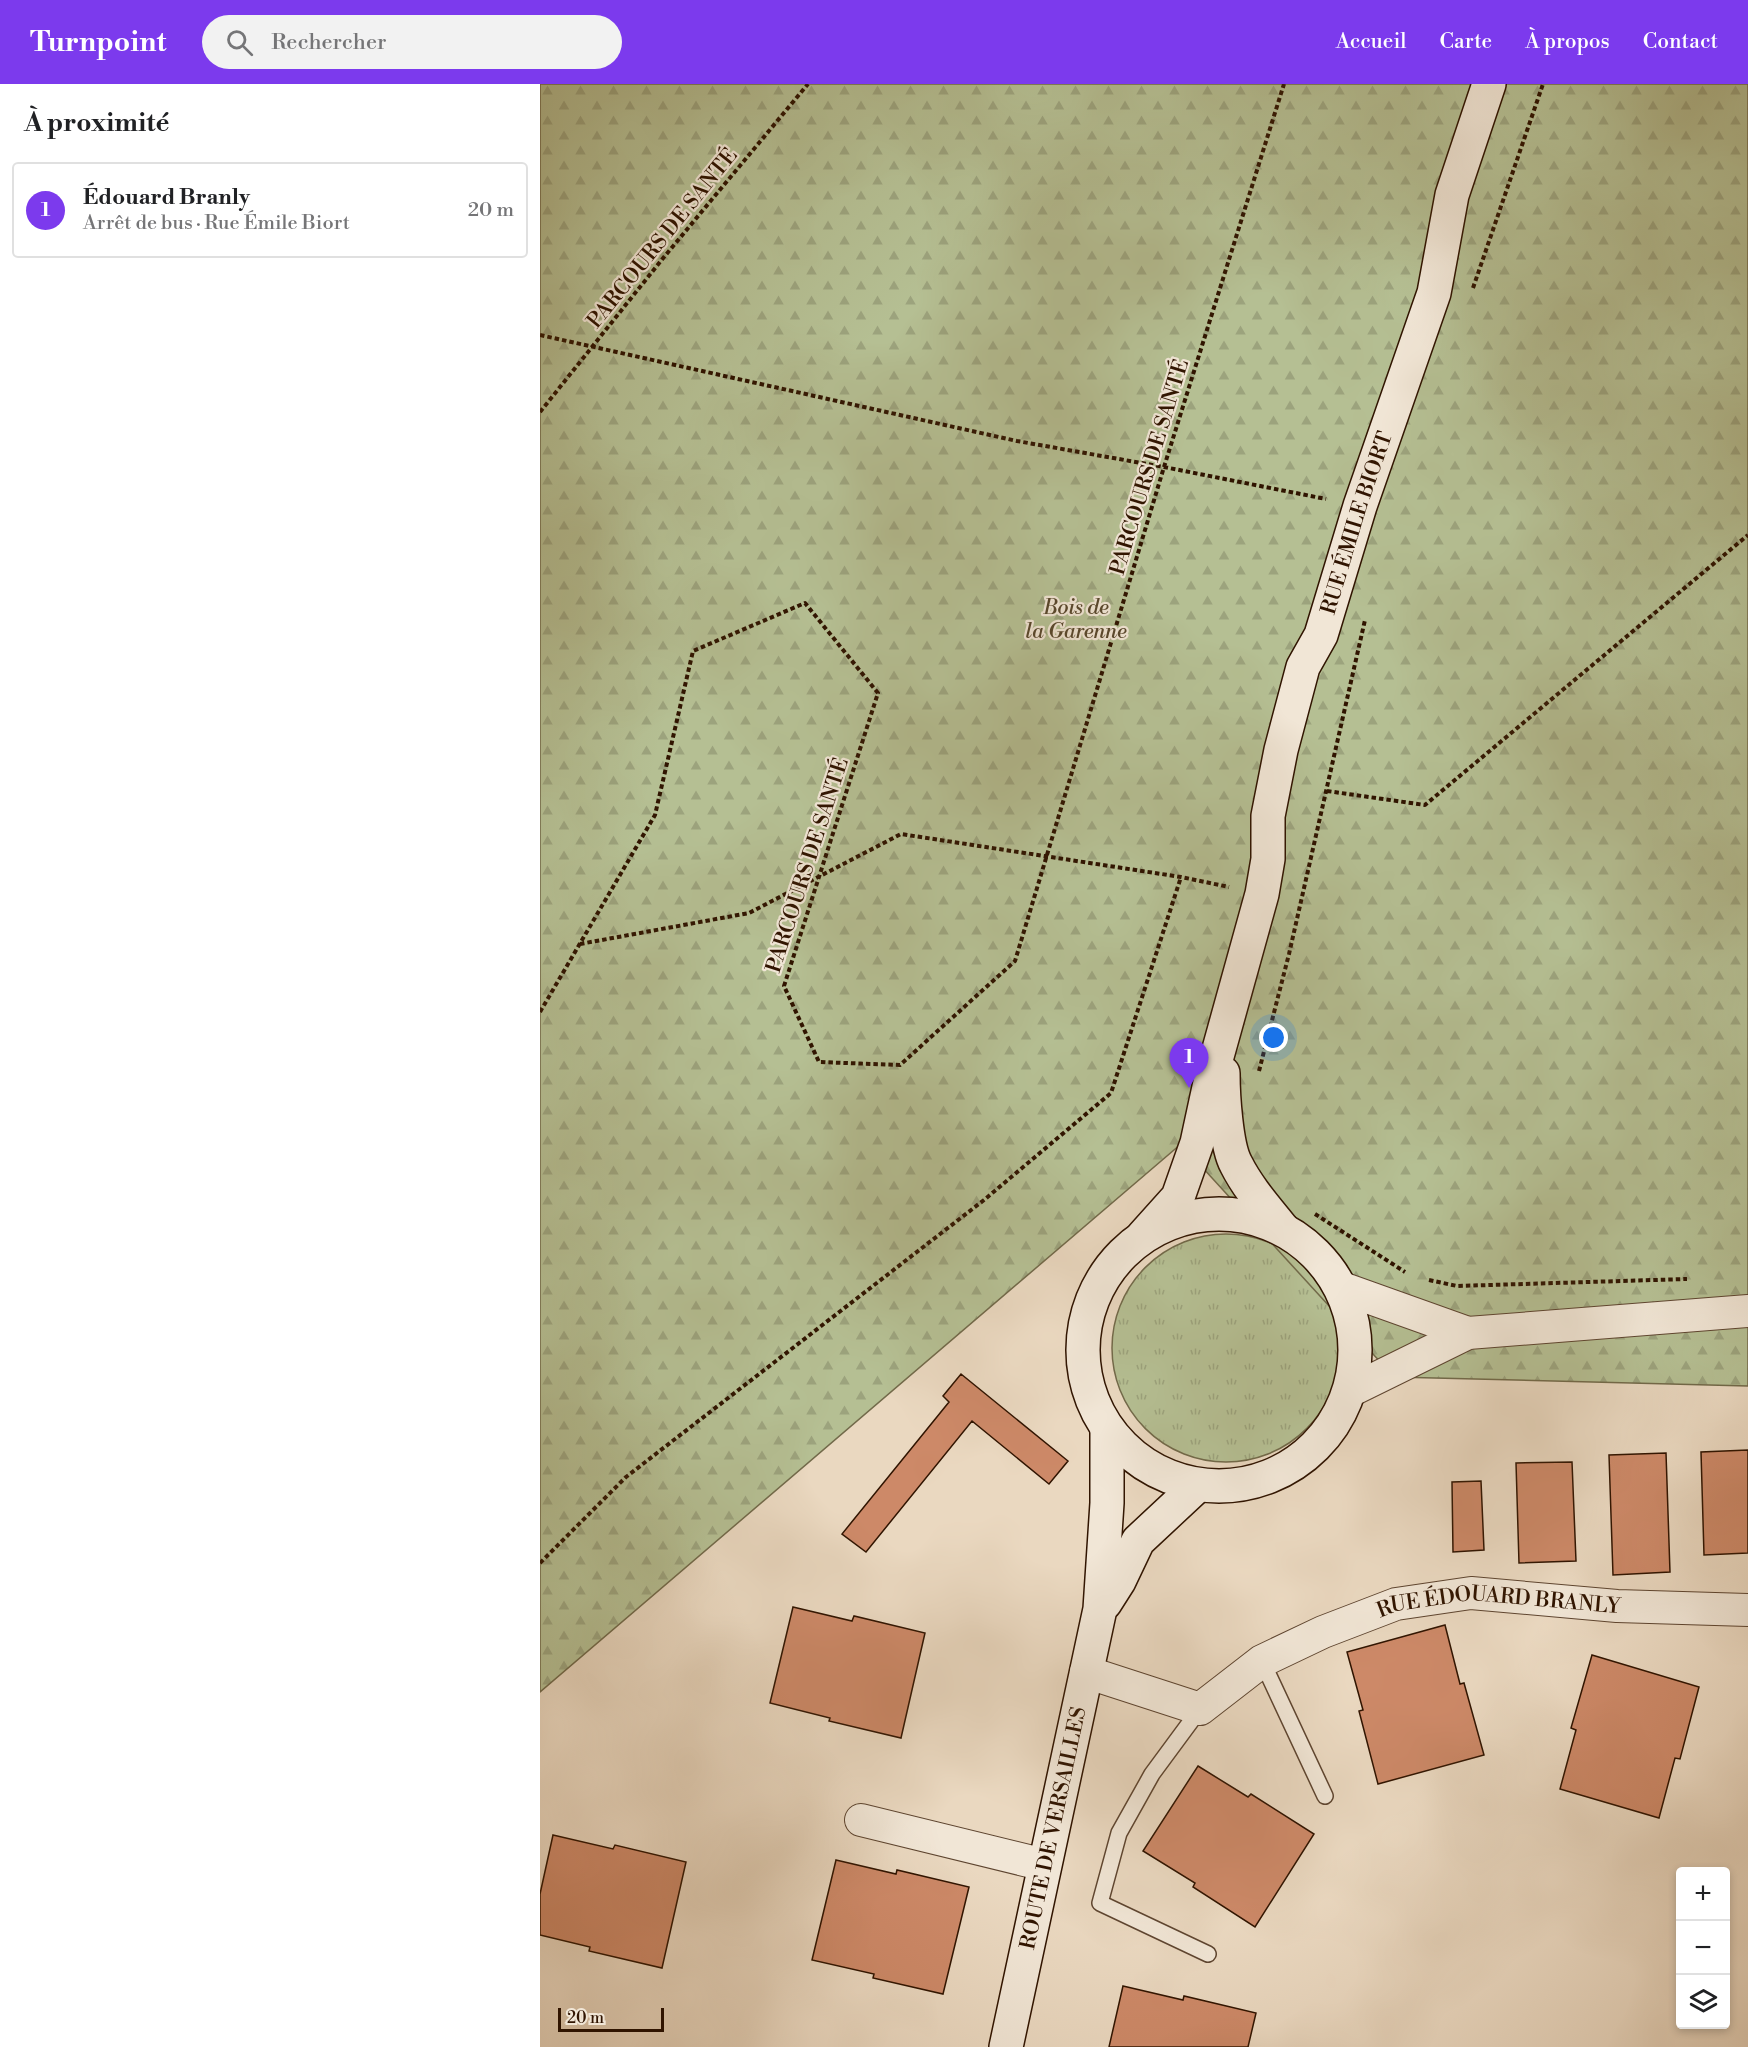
<!DOCTYPE html>
<html lang="fr">
<head>
<meta charset="utf-8">
<style>
  :root { --surface:#fff; --page:#f2f2f2; --text:#202124; --muted:#757577; --line:#e0e0e0; --accent:#7c3aed }
  body { margin:0; font-family:"Libre Bodoni",serif; background:var(--page); color:var(--text) }
  .controls { position:absolute; right:18px; bottom:18px; display:grid; overflow:hidden; border-radius:6px; box-shadow:0 3px 9px #0003 }
  .controls button { width:54px; height:54px; display:grid; place-items:center; padding:0; border:0; border-bottom:2px solid var(--line); background:var(--surface); color:var(--text); font:30px sans-serif }
  .scale { position:absolute; left:18px; bottom:15px; width:106px; box-sizing:border-box; padding-left:6px; border:3px solid #301400; border-top:0; font-size:16px; line-height:21px; white-space:nowrap; color:#301400; -webkit-text-stroke:4px #f1e6d6; paint-order:stroke }
  .you { position:absolute; left:734px; top:954px; width:21px; height:21px; margin:-15px; border:4px solid #fff; border-radius:50%; background:#1a73e8; box-shadow:0 0 0 9px #1a73e833 }
  .badge { display:grid; place-items:center; width:39px; height:39px; border-radius:50%; background:var(--accent); color:#fff; font-size:20px; font-weight:700 }
  .pin { position:absolute; translate:-50% -50px; filter:drop-shadow(0 2px 3px #0008) }
  .pin::after { content:''; position:absolute; top:32px; width:21px; height:18px; background:inherit; clip-path:polygon(0 0,100% 0,50% 100%) }
  .list { margin:0; padding:0; list-style:none }
  h2 { display:flex; justify-content:space-between; align-items:center; height:78px; margin:0; padding:0 24px; font-size:26px }
  h2 small { font-size:20px; font-weight:400; color:var(--muted) }
  .list li { display:grid; grid-template-columns:39px 1fr auto; gap:18px; align-items:center; box-sizing:border-box; height:96px; margin:0 12px 12px; padding:0 12px; border:2px solid var(--line); border-radius:6px }
  .list b { display:block; font-size:22px; white-space:nowrap }
  .list p { margin:0; font-size:20px; white-space:nowrap; color:var(--muted) }
  .list em { font-size:20px; font-style:normal; color:var(--muted) }
  .icon { flex:none; width:33px; height:33px; fill:none; stroke:currentColor; stroke-width:2; stroke-linecap:round; stroke-linejoin:round }
  .map { position:relative; flex:none; width:1208px; height:1963px; overflow:hidden }
  header { display:flex; align-items:center; gap:36px; box-sizing:border-box; height:84px; padding:0 30px; background:var(--accent); color:#fff }
  header strong { font-size:28px }
  nav { display:flex; gap:33px; margin-inline-start:auto; font-size:21px }
  .search { width:420px; height:54px; background:var(--page); display:flex; align-items:center; gap:15px; box-sizing:border-box; padding:0 21px; border-radius:33px; color:var(--muted); font-size:22px }
  main { display:flex }
  aside { flex:1; background:var(--surface) }
  .map>svg:first-child { display:block }
  .grass { fill:url(#grass-tufts); stroke:#726a4a; stroke-width:1.5 }
  .forest { fill:url(#forest-firs); stroke:#726a4a; stroke-width:1.5 }
  .building { fill:#cd8968; stroke:#301400; stroke-width:1.5 }
  .lines { fill:none; stroke-linecap:round; stroke-linejoin:round }
  .lane-casing { stroke:#5e4530; stroke-width:18 }
  .street-casing { stroke:#5e4530; stroke-width:34 }
  .secondary-casing { stroke:#301400; stroke-width:36 }
  .path { stroke:#301400; stroke-width:4; stroke-dasharray:4.5 3; stroke-linecap:butt }
  .lane { stroke:#f1e6d6; stroke-width:15 }
  .street { stroke:#f1e6d6; stroke-width:32 }
  .secondary { stroke:#f1e6d6; stroke-width:33 }
  .labels { text-anchor:middle; stroke-width:4.5; stroke-linejoin:round; paint-order:stroke }
  .street-label { font-size:21px; fill:#301400; stroke:#f1e6d6 }
  .park-label { font-size:21px; font-style:italic; fill:#58472c; stroke:#f1e6d6 }
</style>
</head>
<body>
<header>
<strong>Turnpoint</strong>
<div class="search"><svg class="icon" aria-label="search" viewBox="0 0 24 24"><circle cx="10" cy="10" r="6"/><path d="M15 15l6 6"/></svg>Rechercher</div>
<nav><a>Accueil</a><a>Carte</a><a>À propos</a><a>Contact</a></nav>
</header>
<main>
<aside>
<h2>À proximité<small></small></h2>
<ul class="list">
<li><span class="badge">1</span><div><b>Édouard Branly</b><p>Arrêt de bus · Rue Émile Biort</p></div><em>20 m</em></li>
</ul>
</aside>
<div class="map">
<svg width="1208" height="1963" viewBox="0 0 1208 1963">
  <defs>
    <pattern id="grass-tufts" width="24" height="20" patternUnits="userSpaceOnUse" patternTransform="scale(1.5)"><rect width="24" height="20" fill="#b5bf93"/><path d="M3 7l-1-3M5 7V3M7 7l1-3M15 17l-1-3M17 17v-4M19 17l1-3" fill="none" stroke="#9ca37d"/></pattern>
    <pattern id="forest-firs" width="22" height="20" patternUnits="userSpaceOnUse" patternTransform="scale(1.5)"><rect width="22" height="20" fill="#b5bf93"/><path d="M5 1l3.5 6h-7zM16 11l3.5 6h-7z" fill="#9ca37d"/></pattern>
  </defs>
  <rect width="100%" height="100%" fill="#ead8c0"/>
  <filter id="stains"><feTurbulence type="fractalNoise" baseFrequency=".00333" numOctaves="4"/><feColorMatrix values="0 0 0 0 .2 0 0 0 0 .09 0 0 0 0 .02 0 0 0 .5 -.17"/></filter>
  <radialGradient id="worn" r=".72"><stop offset=".6" stop-color="#630" stop-opacity="0"/><stop offset="1" stop-color="#630" stop-opacity=".3"/></radialGradient>
  <path class="grass" d="M572 1264a114 114 0 1 1 228 0a114 114 0 1 1-228 0Z"/>
  <path class="forest" d="M0 0H1208V1302L854 1293 641 1060 0 1608Z"/>
  <path class="building" d="M421 1290 528 1377 509 1400 432 1337 326 1468 302 1450 409 1318 403 1312Z
    M1208 1366V1469L1164 1471 1161 1368Z
    M1126 1369 1130 1488 1073 1491 1069 1371Z
    M1032 1378 1036 1477 979 1479 976 1379Z
    M941 1397 944 1466 913 1468 912 1398Z
    M253 1523 312 1537 314 1532 385 1549 361 1654 289 1637 290 1634 230 1619Z
    M905 1541 920 1600 924 1599 944 1671 838 1700 819 1627 823 1626 807 1568Z
    M1052 1571 1159 1603 1140 1675 1135 1674 1119 1734 1020 1705 1036 1646 1031 1644Z
    M658 1682 708 1713 711 1710 774 1750 715 1843 653 1803 655 1799 603 1767Z
    M13 1751 73 1765 75 1761 146 1778 122 1884 49 1867 50 1863 0 1851V1810Z
    M296 1776 356 1790 357 1786 429 1803 403 1910 333 1894 334 1890 272 1876Z
    M583 1902 643 1916 644 1912 716 1929 708 1963H569Z"/>
  <g class="lines">
    <g class="lane-casing">
      <path id="lane" d="M722 1577 785 1712
        M660 1625 612 1690 579 1749 560 1819 668 1870"/>
    </g>
    <g class="street-casing">
      <g id="street">
        <path d="M802 1204 928 1249"/>
        <path d="M810 1307 928 1249 1208 1227"/>
        <path id="s1" d="M546 1588 660 1625 722 1577 783 1548 856 1520 931 1509 1077 1522 1208 1526"/>
        <path d="M321 1736 505 1781"/>
      </g>
    </g>
    <g class="secondary-casing">
      <g id="secondary">
        <path d="M683 989C683 1010 686 1062 696 1080 708 1104 726 1124 742 1144"/>
        <circle cx="679" cy="1266" r="136"/>
        <path id="s2" d="M603 1152 638 1113 657 1059 671 994 722 810 728 775V732L741 666 763 583 781 551 820 422 894 209 912 111 949 0"/>
        <path d="M565 1519 579 1497 598 1457 658 1401"/>
        <path id="s3" d="M466 1963 560 1525 567 1419V1345"/>
      </g>
    </g>
    <path class="path" d="M933 204 1003 0
      M0 251 477 357 624 383 786 415
      M0 328 124 173 268 0
      M787 707 885 721 1208 451
      M40 860 209 829 361 750 641 793 689 803
      M0 928 115 731 153 567 265 519 338 609 244 902 279 978 360 981 475 877 624 383 744 0
      M719 987 749 870 825 536
      M775 1130 865 1188
      M889 1196 917 1202 1147 1195
      M0 1479 86 1393 444 1116 571 1009 641 793"/>
    <use href="#lane" class="lane"/>
    <use href="#street" class="street"/>
    <use href="#secondary" class="secondary"/>
  </g>
  <g class="labels">
    <g class="street-label">
      <text transform="translate(122 154) rotate(-51)" y="7">PARCOURS DE SANTÉ</text>
      <text transform="translate(609 383) rotate(-73)" y="7">PARCOURS DE SANTÉ</text>
      <text dy="7" stroke="none"><textPath href="#s2" startOffset="753">RUE ÉMILE BIORT</textPath></text>
      <text transform="translate(267 781) rotate(-72)" y="7">PARCOURS DE SANTÉ</text>
      <text dy="7" stroke="none"><textPath href="#s1" startOffset="447">RUE ÉDOUARD BRANLY</textPath></text>
      <text dy="7" stroke="none"><textPath href="#s3" startOffset="224">ROUTE DE VERSAILLES</textPath></text>
    </g>
    <g class="park-label">
      <text x="536" y="530">Bois de<tspan x="536" dy="24">la Garenne</tspan></text>
    </g>
  </g>
  <rect width="100%" height="100%" filter="url(#stains)"/>
  <rect width="100%" height="100%" fill="url(#worn)"/>
</svg>
<div class="controls">
<button>+</button>
<button>−</button>
<button><svg class="icon" aria-label="layers" viewBox="0 0 24 24"><path d="M12 4l9 5-9 5-9-5zM3 14l9 5 9-5"/></svg></button>
</div>
<div class="scale">20 m</div>
<div class="you"></div>
<div class="pin badge" style="left:649px;top:1004px">1</div>
</div>
</main>
</body>
</html>
